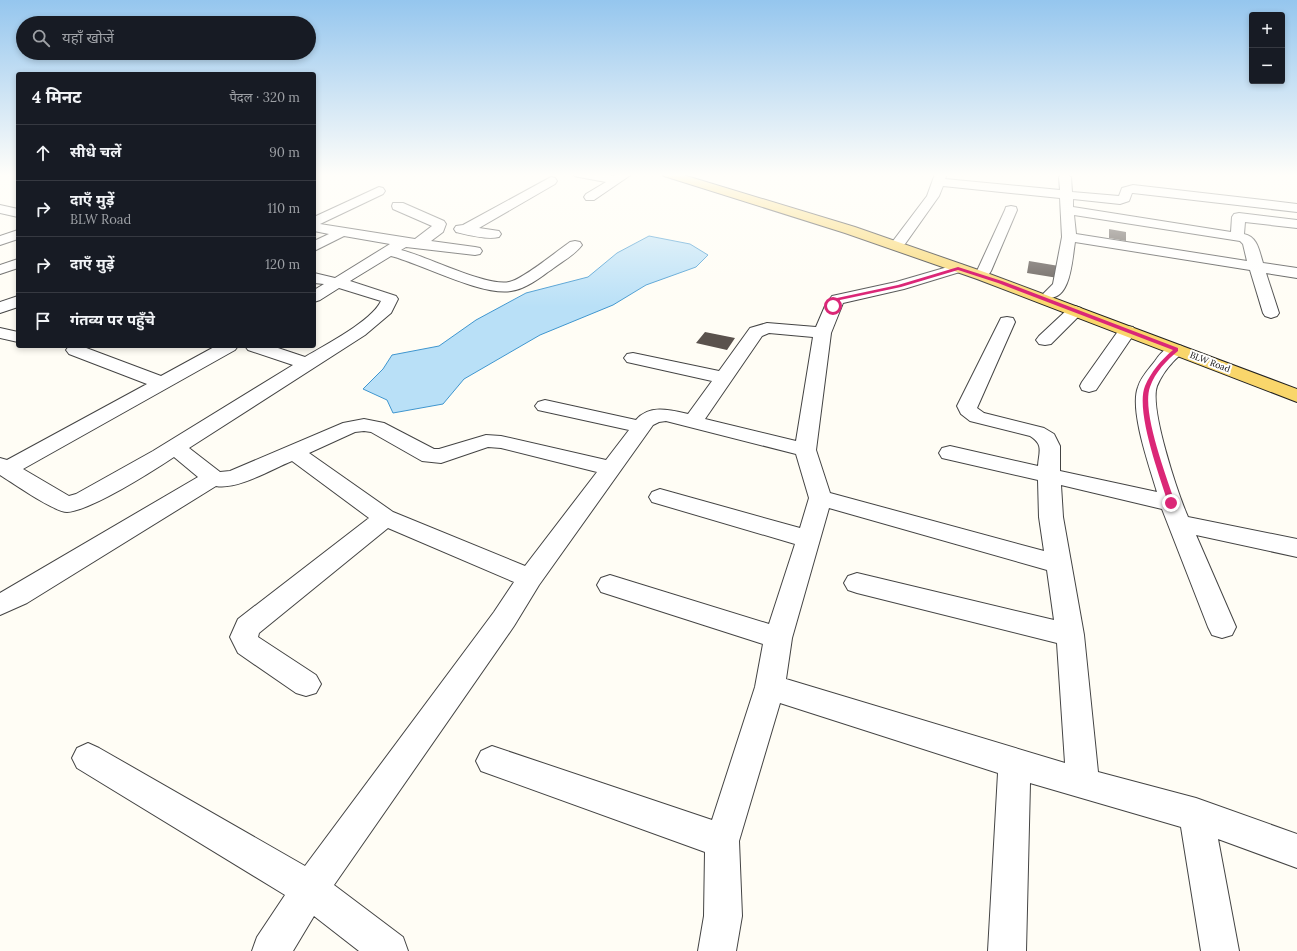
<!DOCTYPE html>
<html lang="hi">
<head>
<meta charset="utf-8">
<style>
  :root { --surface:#171b24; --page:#20242c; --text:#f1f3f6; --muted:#9ea1a6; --line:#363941 }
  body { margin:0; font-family:Lora,"Noto Sans Devanagari",serif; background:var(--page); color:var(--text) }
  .controls { position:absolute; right:12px; top:12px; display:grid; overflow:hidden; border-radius:4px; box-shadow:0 2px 6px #0003 }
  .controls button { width:36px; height:36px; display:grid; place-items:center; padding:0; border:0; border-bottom:1px solid var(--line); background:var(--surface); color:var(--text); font:20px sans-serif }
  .stop { position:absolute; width:12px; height:12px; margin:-9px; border:3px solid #db2777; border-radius:50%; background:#fff }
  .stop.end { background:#db2777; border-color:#fff; box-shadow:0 1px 4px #0008 }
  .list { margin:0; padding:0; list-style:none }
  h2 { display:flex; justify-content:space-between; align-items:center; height:52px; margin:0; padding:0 16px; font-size:17px }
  h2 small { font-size:13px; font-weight:400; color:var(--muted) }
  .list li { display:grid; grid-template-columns:26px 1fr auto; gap:12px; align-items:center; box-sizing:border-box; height:56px; padding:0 16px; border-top:1px solid var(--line) }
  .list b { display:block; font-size:15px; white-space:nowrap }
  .list p { margin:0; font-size:13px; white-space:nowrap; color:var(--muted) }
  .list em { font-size:13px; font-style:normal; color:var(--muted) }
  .icon { flex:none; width:22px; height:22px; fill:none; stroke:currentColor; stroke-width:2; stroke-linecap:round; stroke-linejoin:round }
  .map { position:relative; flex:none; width:1297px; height:951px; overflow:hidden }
  .search { position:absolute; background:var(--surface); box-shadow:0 2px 6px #0003; left:16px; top:16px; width:300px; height:44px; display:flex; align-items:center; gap:10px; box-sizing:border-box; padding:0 14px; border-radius:22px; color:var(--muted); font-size:15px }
  .panel { position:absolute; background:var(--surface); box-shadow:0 2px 6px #0003; left:16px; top:72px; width:300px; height:276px; border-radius:4px }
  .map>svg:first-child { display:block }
  .water { fill:#b9e0f7; stroke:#3f96cf }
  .building { fill:#5a524d }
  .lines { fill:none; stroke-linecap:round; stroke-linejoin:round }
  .minor-casing { stroke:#444; stroke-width:2 }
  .major-casing { stroke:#222; stroke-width:2 }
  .minor { fill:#fff; fill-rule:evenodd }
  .major { fill:#f9d66b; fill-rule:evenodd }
  .route { fill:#db2777 }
  .labels { text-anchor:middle; stroke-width:4; stroke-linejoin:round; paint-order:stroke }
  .far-street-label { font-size:9px; fill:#111; stroke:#fff }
</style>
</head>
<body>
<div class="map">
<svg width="1297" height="951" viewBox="0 0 1297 951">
  <rect width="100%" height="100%" fill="#fffdf5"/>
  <path class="water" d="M649 236 690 244 708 255 696 267 646 285 613 305 540 335 464 379 443 404 393 413 387 400 363 389 383 369 392 355 439 346 476 320 526 293 588 277 617 253Z"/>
  <path class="building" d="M1109 229 1126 232V241L1109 238Z
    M1029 261 1059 266 1058 278 1027 273Z
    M705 332 735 338 727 350 696 343Z"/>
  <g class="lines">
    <g class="minor-casing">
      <path id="minor" d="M573 174H601L614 176 618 174H632L594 200H586L584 197 586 194 606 182 579 177 575 176Z
        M935 174H947L945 179 1060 190 1059 177 1061 175 1067 174 1071 177 1072 192 1119 196 1122 188 1133 185 1297 204V212L1133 193H1132L1129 201 1120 204 1073 199V207L1231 232 1232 217 1234 214 1239 213 1297 220V228L1245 222 1244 234C1258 237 1259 251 1263 263L1297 268V278L1266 273 1279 313 1277 316 1271 318 1265 316 1263 313 1250 270 1075 242C1072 259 1071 304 1045 297L1043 294 1053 284 1062 237 1060 198 943 186 939 196 905 244 900 245 895 244 893 241 927 196ZM1074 215 1240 241 1243 244 1247 261 1076 234Z
        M551 177 555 178 557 181 555 184 479 228 499 231 501 234 499 237C487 240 468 235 456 232L454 229 456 226 463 225Z
        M379 187 383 188 385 191 383 194 320 224 415 239 432 226 393 209 392 206 393 203H403L444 221 446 224 443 232 431 241 475 247 480 248 482 251 480 254 475 255 406 247 401 250C426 256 487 287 509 282 522 280 557 251 570 242L575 241 580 242 582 245C575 255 561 262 551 270 539 278 526 289 511 291 481 296 422 264 391 256L350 281 396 296 398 299 391 313 365 335 189 448 220 472 230 471 343 423 364 419 384 423 434 449H439L486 435 501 436 606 460 629 430 538 410 535 406 538 402 545 400 636 420C649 404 671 410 688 414L712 381 627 362 624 358 627 354 633 353 719 371 750 328 767 323 816 327 825 306 832 296 896 282 958 264 963 265 965 268 963 271 904 289 843 303 831 333 816 450 830 493 1044 551 1039 517 1038 480 942 458 939 453 942 448 950 446 1038 466C1039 451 1044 445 1030 436L970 421 961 414 957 406 1001 318 1007 317 1013 318 1015 322 977 408 984 413 1044 428 1054 434 1060 446V471L1157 492C1150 468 1129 410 1138 387 1141 377 1149 369 1155 361 1162 351 1170 343 1182 346L1185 350C1181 355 1176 358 1172 363 1166 369 1160 379 1157 386 1149 408 1178 494 1188 517L1297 539V557L1196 535 1236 627 1232 635 1222 638 1212 635 1208 627 1162 509 1061 485 1063 517 1084 635 1098 772 1196 798 1297 834V868L1218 839 1239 951H1201L1181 827 1030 783 1026 951H988L998 773 780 703 739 841 742 916 736 951H698L704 916 705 852 481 771 476 761 481 751 492 746 712 820 755 687 763 644 601 592 597 585 601 578 610 575 769 624 795 544 652 502 649 497 652 492 660 489 800 528 809 498 796 454 666 421 659 422 653 425 539 585 514 626 334 885 403 937 408 951H359L314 916 293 951H252L257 937 285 895 77 768 72 758 77 748 88 743 99 748 305 866 494 612 514 582 388 528 259 633 258 637 316 675 321 684 316 693 306 696 296 693 238 653 230 637 238 619 369 518 292 461C272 469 238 490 216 486L27 603 0 615V593L198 477 174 457C153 471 90 511 67 512 54 512 13 483 0 475V458L7 460 147 384 69 354 66 350 69 346H81L161 376 216 346H238L235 350 23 469 69 496 76 494 153 451 293 365 248 350 245 346H272L305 357C325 345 372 321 381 301L339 288 320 300 314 302V290L324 284 314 283V273L335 278 390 244 344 236 314 251V241L329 234 314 231V217ZM769 333 813 337 796 441 705 419 762 336ZM364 431 371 432 422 461 441 463 488 447 501 448 597 472 525 566 393 512 309 453 355 432ZM829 508 1047 570 1054 620 857 573 848 576 844 583 848 590 857 593 1057 643 1065 763 786 679 792 638Z
        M0 205 18 209V217L0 213Z
        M1011 206 1016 207 1017 210 991 271 989 274 984 275 979 274 977 271 1005 210 1006 207Z
        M18 230V239L0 245V236Z
        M18 259V268L0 274V265Z
        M18 296V307L0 313V302Z
        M1075 306 1081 308 1083 311 1081 314 1051 344 1045 345 1039 344 1036 340 1039 336 1069 308Z
        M1127 326 1133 327 1136 331 1096 390 1089 392 1082 390 1080 386 1082 382 1121 327Z
        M0 328 18 332V342L0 338Z"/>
    </g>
    <g class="major-casing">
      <path id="major" d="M662 174H680L855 227 987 273 1297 389V402L977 279 845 233 664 176Z"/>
    </g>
    <use href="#minor" class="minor"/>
    <use href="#major" class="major"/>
  </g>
  <linearGradient id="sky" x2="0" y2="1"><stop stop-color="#95c6ee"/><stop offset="0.57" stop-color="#fffefa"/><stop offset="1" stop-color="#fffefa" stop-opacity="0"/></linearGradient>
  <rect width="1297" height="307" fill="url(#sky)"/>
  <path class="route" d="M958 267 1002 281 1178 348V351C1167 360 1155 372 1150 387 1141 412 1167 477 1175 503L1174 505H1169L1168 503C1160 477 1135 411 1145 386 1151 372 1161 360 1173 350L998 283 958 270 901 287 840 300 835 307 831 306 837 298 898 285Z"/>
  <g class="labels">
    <g class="far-street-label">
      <text transform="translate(1210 362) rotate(21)" y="3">BLW Road</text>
    </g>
  </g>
</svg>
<div class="controls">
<button>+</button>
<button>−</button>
</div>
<div class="stop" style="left:833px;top:306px"></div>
<div class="stop end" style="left:1171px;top:503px"></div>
<div class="search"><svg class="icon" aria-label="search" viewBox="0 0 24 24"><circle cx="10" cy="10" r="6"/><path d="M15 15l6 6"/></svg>यहाँ खोजें</div>
<section class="panel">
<h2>4 मिनट<small>पैदल · 320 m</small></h2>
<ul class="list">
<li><svg class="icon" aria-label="ahead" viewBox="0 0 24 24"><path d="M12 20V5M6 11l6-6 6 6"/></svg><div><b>सीधे चलें</b></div><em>90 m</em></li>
<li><svg class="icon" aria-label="right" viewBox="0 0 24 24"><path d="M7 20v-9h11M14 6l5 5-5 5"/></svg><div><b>दाएँ मुड़ें</b><p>BLW Road</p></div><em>110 m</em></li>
<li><svg class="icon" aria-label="right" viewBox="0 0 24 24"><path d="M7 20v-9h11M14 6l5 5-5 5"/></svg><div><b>दाएँ मुड़ें</b></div><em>120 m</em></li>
<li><svg class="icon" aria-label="arrive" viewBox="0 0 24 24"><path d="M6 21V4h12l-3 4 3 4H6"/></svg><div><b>गंतव्य पर पहुँचे</b></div></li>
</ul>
</section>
</div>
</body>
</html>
